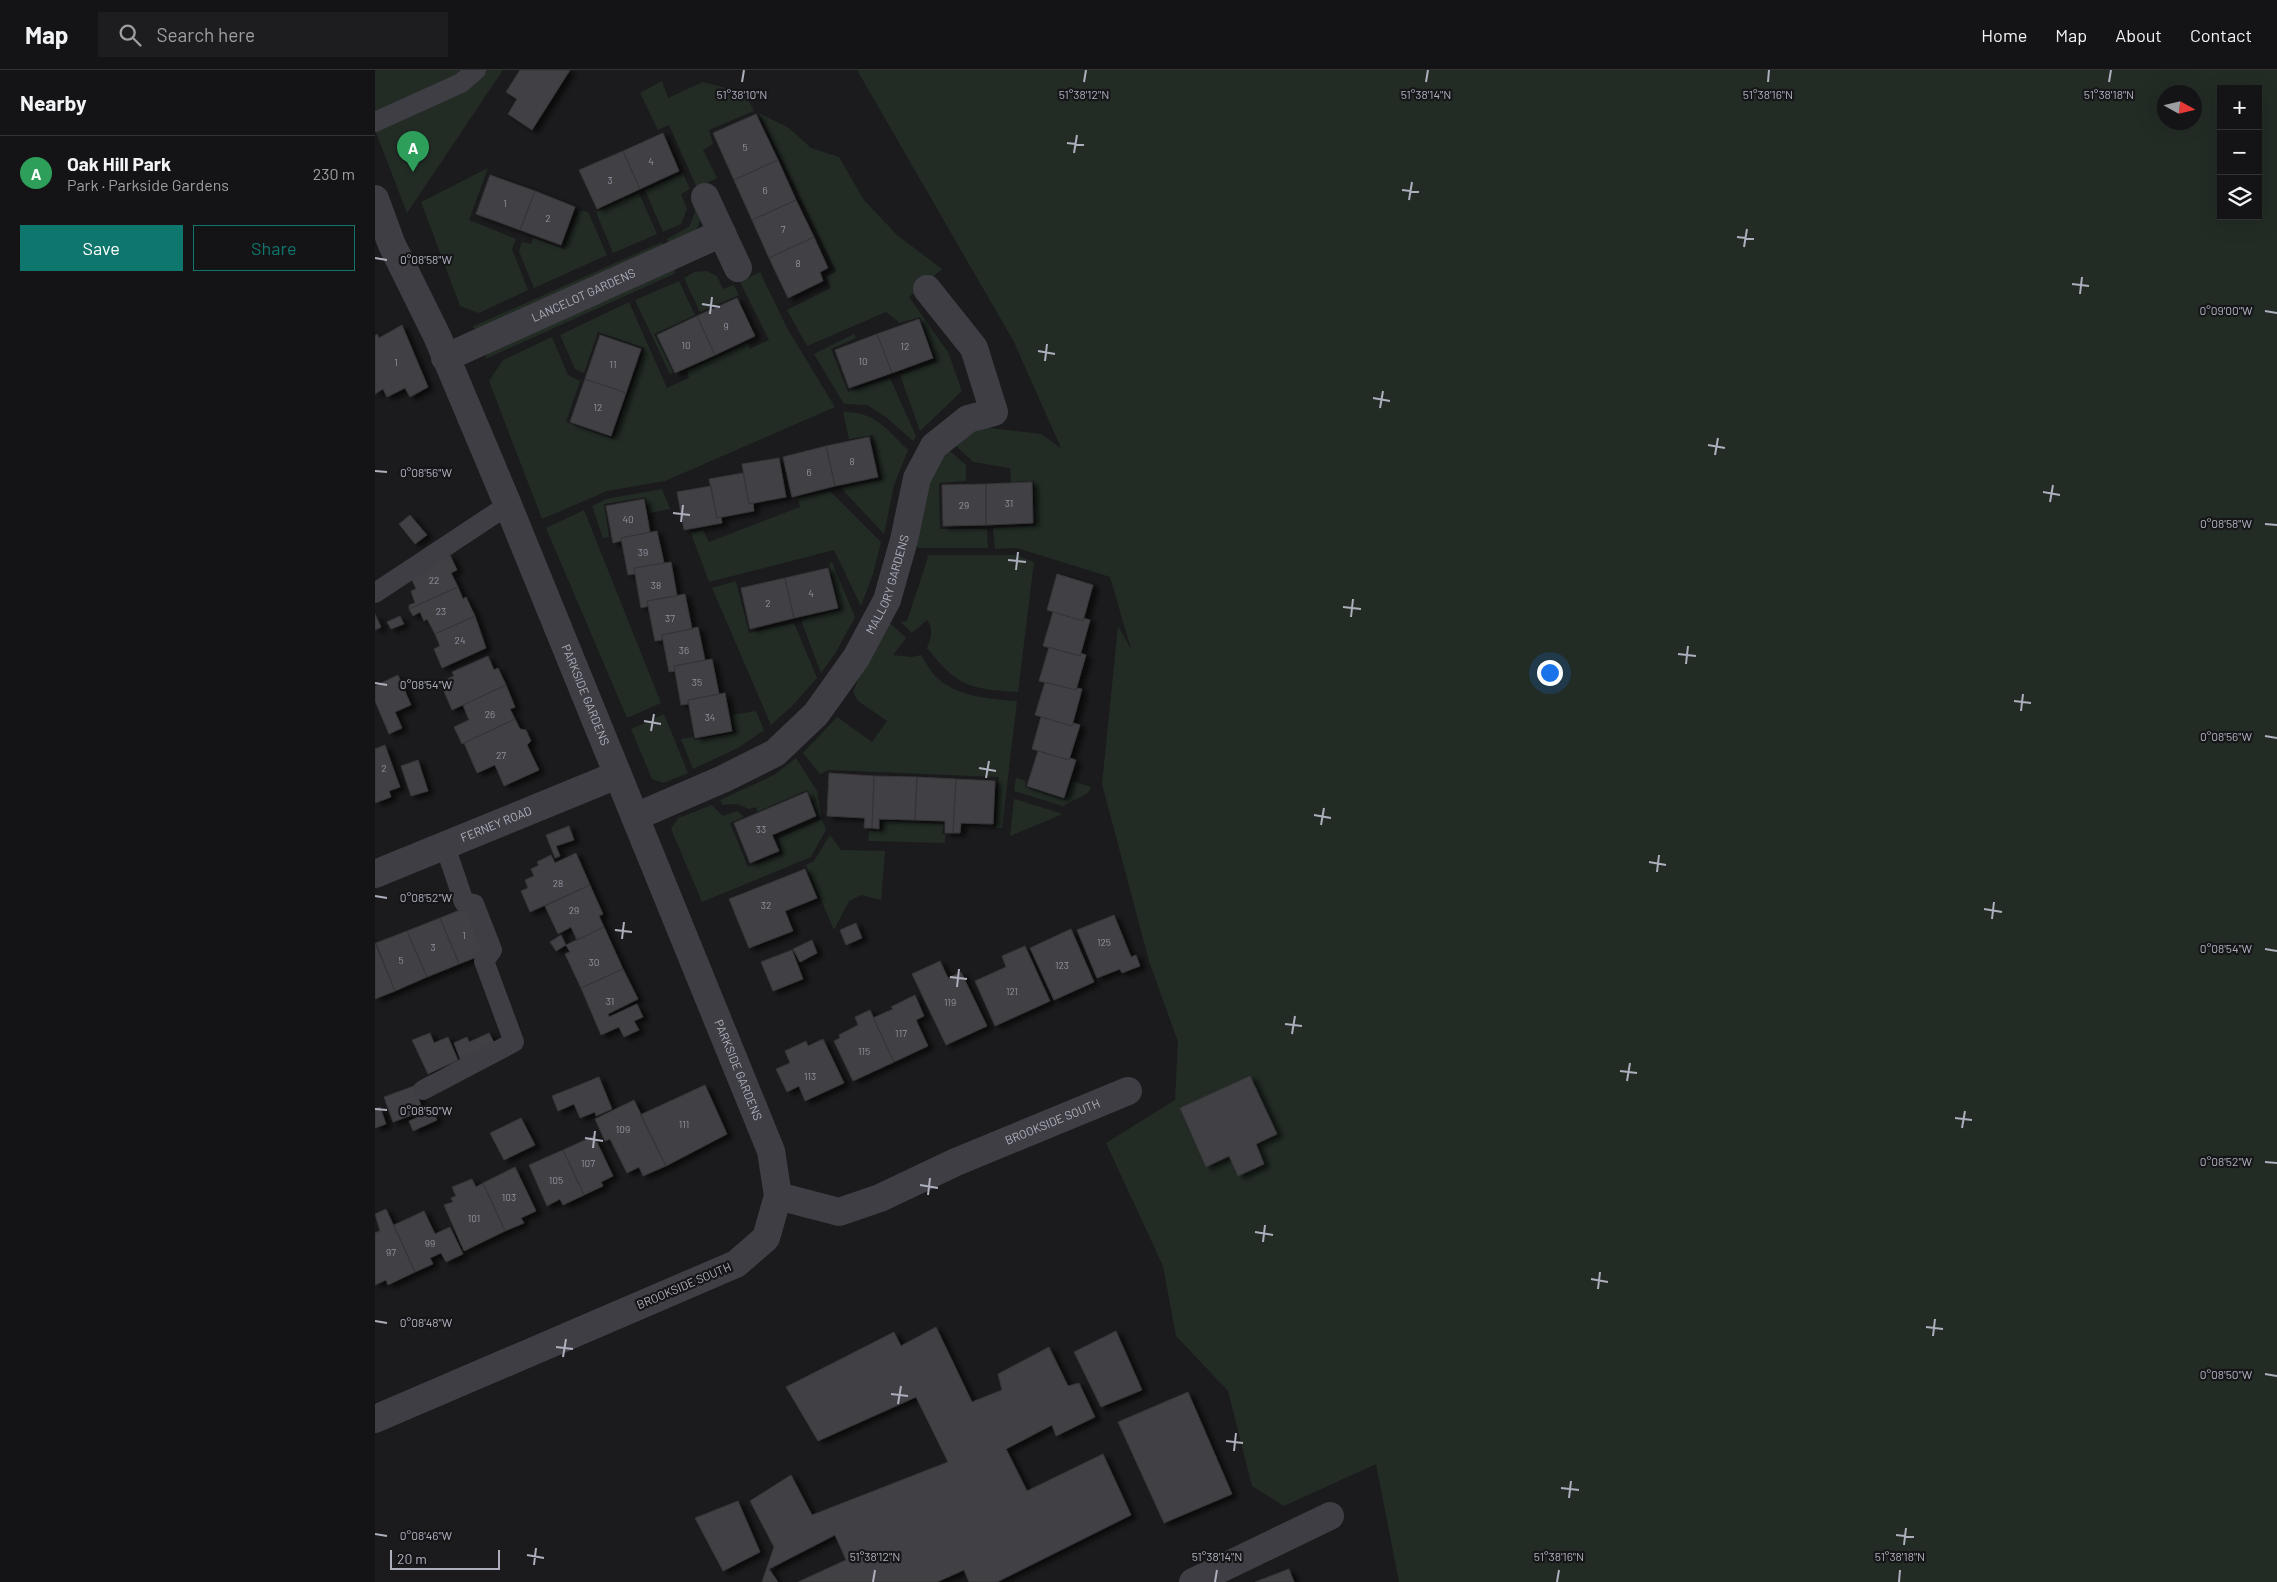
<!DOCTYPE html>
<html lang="en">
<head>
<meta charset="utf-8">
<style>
  :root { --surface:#141416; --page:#1d1d1f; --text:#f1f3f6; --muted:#9d9ea1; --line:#333335; --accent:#0f766e }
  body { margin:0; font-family:Barlow,sans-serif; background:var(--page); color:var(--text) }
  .controls { position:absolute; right:15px; top:15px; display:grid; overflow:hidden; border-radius:0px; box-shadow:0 5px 20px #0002 }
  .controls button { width:45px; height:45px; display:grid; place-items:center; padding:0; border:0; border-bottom:1px solid var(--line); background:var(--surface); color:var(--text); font:25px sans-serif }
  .compass { position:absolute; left:1782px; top:15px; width:45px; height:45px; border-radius:50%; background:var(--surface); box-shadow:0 5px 20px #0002; rotate:98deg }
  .scale { position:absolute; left:15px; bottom:12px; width:110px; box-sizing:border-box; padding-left:5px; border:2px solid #adafbd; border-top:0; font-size:14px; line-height:18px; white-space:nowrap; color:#adafbd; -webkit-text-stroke:4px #161618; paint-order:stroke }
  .you { position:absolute; left:1174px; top:602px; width:18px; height:18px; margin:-12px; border:4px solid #fff; border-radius:50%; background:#1a73e8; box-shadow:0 0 0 8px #1a73e833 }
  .badge { display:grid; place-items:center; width:32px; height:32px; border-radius:50%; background:var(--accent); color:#fff; font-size:16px; font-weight:700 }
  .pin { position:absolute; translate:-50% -41px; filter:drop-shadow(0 1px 2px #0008) }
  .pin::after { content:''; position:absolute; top:26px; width:18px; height:15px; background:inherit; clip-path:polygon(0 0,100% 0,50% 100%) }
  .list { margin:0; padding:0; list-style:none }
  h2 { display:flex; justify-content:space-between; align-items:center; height:65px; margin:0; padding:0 20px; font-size:21px }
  h2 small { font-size:16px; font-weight:400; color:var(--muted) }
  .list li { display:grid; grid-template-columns:32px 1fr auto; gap:15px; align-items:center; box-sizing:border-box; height:75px; padding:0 20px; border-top:1px solid var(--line) }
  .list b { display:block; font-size:19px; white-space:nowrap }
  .list p { margin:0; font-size:16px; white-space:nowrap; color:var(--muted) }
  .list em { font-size:16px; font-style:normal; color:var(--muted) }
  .actions { display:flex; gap:10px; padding:15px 20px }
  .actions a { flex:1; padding:11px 0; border:1px solid var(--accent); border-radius:0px; text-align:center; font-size:18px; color:var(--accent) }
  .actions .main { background:var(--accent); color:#fff }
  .icon { flex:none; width:28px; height:28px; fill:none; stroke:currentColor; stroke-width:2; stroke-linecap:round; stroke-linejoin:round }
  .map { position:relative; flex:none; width:1902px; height:1512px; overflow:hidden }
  header { display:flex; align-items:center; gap:30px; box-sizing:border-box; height:70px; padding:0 25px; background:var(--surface); border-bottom:1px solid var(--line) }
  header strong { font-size:24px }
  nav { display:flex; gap:28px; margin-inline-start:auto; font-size:18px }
  .search { width:350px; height:45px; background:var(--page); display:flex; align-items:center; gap:12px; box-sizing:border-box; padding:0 18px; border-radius:0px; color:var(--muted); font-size:19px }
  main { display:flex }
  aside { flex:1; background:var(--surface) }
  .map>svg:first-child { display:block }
  .green { fill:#222c25; fill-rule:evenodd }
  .building { fill:#404045; stroke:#363539; filter:url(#shadow) }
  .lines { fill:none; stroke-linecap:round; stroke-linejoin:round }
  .service { stroke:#3e3e44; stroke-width:20 }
  .minor { stroke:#3e3e44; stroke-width:28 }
  .ticks { fill:none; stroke:#adafbd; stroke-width:2 }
  .labels { text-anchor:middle; stroke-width:4.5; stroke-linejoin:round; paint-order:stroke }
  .number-label { font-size:10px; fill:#92939f }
  .street-label { font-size:12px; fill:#adafbd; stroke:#161618 }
  .ticks-label { font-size:12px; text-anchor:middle; fill:#adafbd; stroke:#161618; stroke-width:4.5; stroke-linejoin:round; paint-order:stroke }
</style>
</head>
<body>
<header>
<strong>Map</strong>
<div class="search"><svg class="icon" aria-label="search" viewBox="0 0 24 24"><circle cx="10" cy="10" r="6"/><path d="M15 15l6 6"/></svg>Search here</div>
<nav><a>Home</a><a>Map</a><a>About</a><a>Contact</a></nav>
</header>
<main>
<aside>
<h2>Nearby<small></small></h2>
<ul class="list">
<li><span class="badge" style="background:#2e9e5b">A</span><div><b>Oak Hill Park</b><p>Park · Parkside Gardens</p></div><em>230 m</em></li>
</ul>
<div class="actions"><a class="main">Save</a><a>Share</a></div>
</aside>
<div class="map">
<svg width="1902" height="1512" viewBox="0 0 1902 1512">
  <defs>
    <filter id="shadow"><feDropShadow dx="5.5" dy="3" stdDeviation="2.5" flood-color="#0009"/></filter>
  </defs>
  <rect width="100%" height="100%" fill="#1b1b1d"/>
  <path class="green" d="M0 0H128L32 143 0 60Z
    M482 0H1902V1512H1024L1001 1394 909 1436 877 1416 853 1321 801 1266 788 1196 731 1073 800 1030 803 972 774 891 727 714 743 556 756 579 735 507 642 478 620 479 618 458 660 456 659 411 636 412 635 398 598 392 578 373 606 357 666 364 686 378 639 272ZM1846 19H1883V146H1846ZM1790 22H1820V52H1790Z
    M287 11 293 28 328 12 370 23 379 41 334 60 338 74 328 80 342 108 322 118 294 55 283 60 265 23Z
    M384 43 414 58 436 78 464 87 489 130 522 165 567 199 534 227 573 282 587 321 545 361 525 305 562 292 545 247 525 253 511 242 432 276 412 240 456 218 451 207 461 201Z
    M113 98 94 150 141 169 137 179 153 220 104 243 85 236 46 132Z
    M308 103 315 119 306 124 312 139 306 154 288 162 270 120Z
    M264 123 282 164 238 183 221 142Z
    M323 126C331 159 321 161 296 178L292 169 314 157 320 142 316 130Z
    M204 140 213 142 232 185 159 218 144 181 147 172 156 174 158 168 189 179Z
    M287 172 291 180 108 263 97 257Z
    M298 196 301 203 110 289 114 278Z
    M331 201 342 206 348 219 359 215 364 225 325 242 309 208 319 202Z
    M385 202 412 258 460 337 290 411 232 421 167 449 114 311 128 290 177 267 193 305 205 311 191 352 238 369 270 278 223 262 209 303 200 299 185 265 254 232 292 318 314 308 312 301 373 273 375 279 394 270 365 212Z
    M304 211 320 245 279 264 298 302 295 304 260 230Z
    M479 264 481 268 456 279 473 322 515 308 541 366 538 371 511 347 492 335 469 334 439 284Z
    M468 342C501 342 510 358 533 380L519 415 509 464 466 418 507 410 498 365 474 369Z
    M571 378 591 395V411L564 413 565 459H612L613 478H544L540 475 556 407Z
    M287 419 295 439 274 443 271 427 229 434 234 467 228 468 217 436 231 429Z
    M455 421 506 472 498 504 486 536 459 480 334 512 316 463 328 460 334 472 425 437 423 428Z
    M209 440 286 633 252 648 171 458Z
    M551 485H640L659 492 643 622C595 619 583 617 552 578 556 569 559 559 552 550L537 563 526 552 532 551 553 487Z
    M457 492 480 547 461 582 446 603 426 550 465 540 454 494Z
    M361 511 374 563 419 553 442 608 417 636 396 655 337 518Z
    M515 553 531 568 518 585 537 587 546 585C551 592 555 601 561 607 583 627 614 629 642 631L627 758H621L624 707 453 700 445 704 428 683 462 647 497 672 512 651 483 631 478 622 483 610Z
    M381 641 389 660 363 678 318 699 306 669 318 667 319 670 361 663 357 645Z
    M289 644 313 703 288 713 277 709 256 659Z
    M421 688 442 721 447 747H444L432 720 382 742 381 737 374 739 362 734 348 735 345 730 399 705Z
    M641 708 651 711 650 717 690 730 697 711 716 717 713 723 688 736 639 721Z
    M639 729 688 744 635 766Z
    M337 735 348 746 362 741 369 747 355 753 373 797 408 784 403 768 447 749 451 760 436 787 327 832 296 759 303 748Z
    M508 751 569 754 567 764H570V773L493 771 494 761H507Z
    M455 765 466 780 510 781 506 830 486 825 474 831 459 860 431 795 439 791Z"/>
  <path class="building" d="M145 0H195L157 60 133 44 142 29 131 22Z
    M381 44 403 90 359 110 338 63Z
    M288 63 304 101 265 119 248 81Z
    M248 81 265 119 222 139 204 100Z
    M403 90 421 130 377 150 359 110Z
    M115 105 160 121 145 160 101 144Z
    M160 121 200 137 186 175 145 160Z
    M421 130 439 167 394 188 377 150Z
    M439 167 453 198 445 202 448 211 413 228 394 188Z
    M362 228 380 266 340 285 322 246Z
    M322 246 340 285 300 303 282 265Z
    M544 249 558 288 517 303 502 264Z
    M27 255 53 317 35 327 30 318 12 327 8 319 0 324V266L2 264 4 268Z
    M502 264 517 303 474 318 460 280Z
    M225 265 266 279 251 323 210 309Z
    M210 309 251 323 236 366 195 352Z
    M494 367 503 407 460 416 451 376Z
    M451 376 460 416 417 427 408 387Z
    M404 388 411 427 374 434 367 394Z
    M368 403 374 434 378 433 379 441 342 448 334 409Z
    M657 412 658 453 611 455V414Z
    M611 414V455L568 456 567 415Z
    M336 416 342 448 346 447 347 453 309 460 302 422Z
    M269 429 275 462 246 468V471L238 473 231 436Z
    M35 445 52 465 40 474 24 454Z
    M282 461 289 493 259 498 260 504 253 505 246 468Z
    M75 485 82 500 76 503 83 517 34 539V535L40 533 36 521 41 519 34 503Z
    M296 492 302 526 272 531 273 536 266 538 259 498Z
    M453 498 463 538 419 548 410 508Z
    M682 504 718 515 708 551 672 540Z
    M410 508 419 548 375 559 366 518Z
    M83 517 88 529 91 527 100 546 60 564 52 549 49 551 45 542 38 546 34 539Z
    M310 524 317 559 287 565V570L280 571 272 531Z
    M678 542 708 551V548L715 550 705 586 668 576Z
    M0 544 6 557 0 560Z
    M25 546 29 554 16 559 12 552Z
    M100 546 111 578 67 598 59 579 65 576 60 564Z
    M323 557 330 590 299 596 300 601 294 602 287 565Z
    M674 577 705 586V583L711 585 701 620 664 611Z
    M113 586 119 600 123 598 131 615 77 640 65 612 79 606 77 602Z
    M337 589 344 624 313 630V634L306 635 299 596Z
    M23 605 36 635 20 642 27 658 14 664 0 631V616Z
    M670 612 701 620V618L707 619 697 656 660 645Z
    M131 615 140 637 135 639 140 649 87 674 79 657 94 650 88 635Z
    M350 623 357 661 320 668 313 630Z
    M666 647 697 656 698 653 705 655 694 690 657 679Z
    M140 649 145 659 151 660 156 671 152 675 164 700 129 716 120 695 102 703 89 673Z
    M10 675 25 717 14 721 16 727 0 733V679Z
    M663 681 694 690 695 688 701 690 689 728 652 716Z
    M43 690 53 721 36 726 26 696Z
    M454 703 499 706 497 758H489L490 748 452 746Z
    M499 706 542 707 540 750 504 749V759L497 758Z
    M542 707 581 709 578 763H570V751L540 750Z
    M581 709 620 711 618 754 586 753 585 763H578Z
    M432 722 441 746 397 765 404 781 375 793 359 753Z
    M194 756 199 770 181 776 185 786 180 788 171 765Z
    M201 783 215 815 155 842 146 821 153 818 150 810 159 806 156 799 164 795 162 792 176 785 180 793Z
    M430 799 442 828 410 841 418 861 374 878 354 829Z
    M215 815 228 844 224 846 229 857 202 870 196 857 183 864 170 836Z
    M95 836 114 882 84 894 65 848Z
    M739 845 756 887 761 885 765 896 747 903 745 899 722 908 702 860Z
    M65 848 84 894 52 907 32 861Z
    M481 853 487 868 471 875 465 860Z
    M229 857 248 899 206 918 190 884 195 882 191 875Z
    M696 859 719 912 679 930 655 878Z
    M32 861 52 907 20 921 1 873Z
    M186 865 191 875 181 881 175 872Z
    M437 870 442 883 425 892 418 879Z
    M0 873 20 921 0 929Z
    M650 876 675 931 620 956 600 911 631 897 627 886Z
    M417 880 428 909 398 921 386 892Z
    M565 891 573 908 586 902 612 956 571 975 537 904Z
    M248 899 263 929 233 944 234 947 262 934 268 947 259 951 264 960 249 967 244 957 226 965 206 918Z
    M540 925 549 946 541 950 553 976 519 992 498 948 518 939 516 937Z
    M495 940 519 992 478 1011 459 971 465 968 464 965 483 955 480 947Z
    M55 963 59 973 73 967 83 990 53 1004 37 970Z
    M114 963 121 976 86 991 79 973 92 967 94 972Z
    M448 969 469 1013 430 1031 424 1016 412 1022 401 999 415 993 410 981 431 971 433 976Z
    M875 1006 902 1064 881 1074 889 1094 863 1106 854 1086 831 1097 805 1038Z
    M224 1007 237 1039 221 1046 220 1042 205 1048 199 1034 183 1041 177 1026Z
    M330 1015 352 1064 291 1096 265 1045Z
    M39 1016 48 1041 18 1052 9 1027Z
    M259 1030 291 1096 268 1106 264 1097 252 1103 235 1069 230 1071 220 1049Z
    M5 1037 11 1054 0 1058V1039Z
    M58 1041 62 1050 38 1061 34 1051Z
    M146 1048 160 1075 129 1090 115 1063Z
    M219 1066 238 1106 226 1112 228 1116 209 1125 188 1080Z
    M188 1080 209 1125 188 1135 185 1129 172 1136 154 1095Z
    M140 1097 161 1141 146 1148 149 1153 130 1161 108 1113Z
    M97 1109 101 1117 108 1113 130 1161 89 1181 69 1135 78 1132 76 1128 81 1126 77 1117Z
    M11 1139 40 1202 13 1215 11 1210 0 1215V1163L5 1161 0 1144Z
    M49 1141 60 1164 75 1157 88 1184 71 1192 66 1183 55 1188 58 1194 40 1202 19 1155Z
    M561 1257 597 1332 627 1320 623 1304 674 1277 693 1316 704 1313 720 1347 681 1366 677 1355 631 1379 652 1421 728 1384 756 1445 622 1512H594L589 1500 562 1512H423L471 1490 460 1465 394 1499 403 1512H387L399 1477 375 1431 416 1405 437 1445 573 1392 541 1327 443 1371 411 1317 519 1262 526 1276Z
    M741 1261 767 1320 726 1337 699 1282Z
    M813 1322 857 1424 789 1453 743 1352Z
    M363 1431 385 1482 348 1501 320 1448Z
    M914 1499 919 1512H880Z"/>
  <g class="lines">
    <path class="service" d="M0 52 86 13 101 0
      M0 523 133 435
      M48 1020 139 972 109 891 117 880 99 834 89 832 70 776"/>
    <g class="minor">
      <path d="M330 127 363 198"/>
      <path id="s1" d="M0 129 17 175 62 266 133 435 396 1081 403 1126 391 1168 361 1194 0 1349"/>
      <path id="s2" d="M70 288 347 163"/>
      <path id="s3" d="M260 747 348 709 400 683 441 644 481 588 512 530 529 470 542 408 559 376 593 349 619 342 599 278 552 219"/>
      <path id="s4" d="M0 804 242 705"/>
      <path id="s5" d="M403 1126 464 1142 505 1128 581 1092 753 1021"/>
      <path d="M818 1512 955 1446"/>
    </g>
  </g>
  <path class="ticks" d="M367 12 369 0M709 12 711 0M1051 12 1053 0M1393 12 1394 0M1734 12 1736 0M692 73 709 75M699 83 702 65M1027 120 1044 122M1034 130 1037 112M1362 167 1379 169M1369 177 1372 159M0 188 12 190M1697 214 1714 216M1705 224 1707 207M327 234 345 237M1890 241 1902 243M335 244 337 227M663 281 680 284M670 291 672 274M998 328 1015 331M1005 338 1008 321M1333 375 1350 378M1340 385 1343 368M0 401 12 402M1668 422 1685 425M1675 432 1678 415M298 443 315 445M306 452 308 435M1890 454 1902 455M633 490 651 492M641 500 643 482M968 537 986 539M976 547 978 529M1303 584 1321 586M1311 594 1313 576M0 613 12 615M1639 631 1656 633M1646 641 1648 624M269 651 286 654M276 661 279 644M1890 666 1902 668M604 698 621 701M611 708 614 691M939 745 956 748M946 755 949 738M1274 792 1291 795M1282 802 1284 785M0 826 12 828M1609 839 1627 842M1617 849 1619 832M240 860 257 862M247 869 249 852M1890 879 1902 881M575 907 592 909M582 917 584 899M910 954 927 956M917 964 920 946M1245 1001 1262 1003M1252 1011 1255 993M0 1039 12 1040M1580 1048 1597 1050M1587 1058 1590 1041M210 1068 228 1071M218 1078 220 1061M1890 1092 1902 1093M545 1115 563 1118M553 1125 555 1108M880 1162 898 1165M888 1172 890 1155M1216 1209 1233 1212M1223 1219 1225 1202M0 1251 12 1253M1551 1257 1568 1259M1558 1266 1560 1249M181 1277 198 1279M188 1287 191 1269M1890 1304 1902 1306M516 1324 533 1326M523 1334 526 1316M851 1371 868 1373M859 1381 861 1363M1186 1418 1204 1420M1194 1428 1196 1411M0 1464 12 1466M1521 1465 1539 1467M1529 1475 1531 1458M152 1485 169 1488M159 1495 161 1478M498 1512 500 1500M840 1512 842 1500M1182 1512 1184 1500M1524 1512 1525 1500"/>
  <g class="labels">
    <g class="number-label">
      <text x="370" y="81">5</text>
      <text x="276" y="95">4</text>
      <text x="235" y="114">3</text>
      <text x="390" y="124">6</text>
      <text x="130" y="137">1</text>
      <text x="173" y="152">2</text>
      <text x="408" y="163">7</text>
      <text x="423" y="197">8</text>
      <text x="351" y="260">9</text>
      <text x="311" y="279">10</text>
      <text x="530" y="280">12</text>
      <text x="488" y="295">10</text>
      <text x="21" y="296">1</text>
      <text x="238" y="298">11</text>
      <text x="223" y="341">12</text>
      <text x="477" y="395">8</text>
      <text x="434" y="406">6</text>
      <text x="634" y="437">31</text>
      <text x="589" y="439">29</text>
      <text x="253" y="453">40</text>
      <text x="268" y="486">39</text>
      <text x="59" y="514">22</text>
      <text x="281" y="519">38</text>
      <text x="436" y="527">4</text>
      <text x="393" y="537">2</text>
      <text x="66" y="545">23</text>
      <text x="295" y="552">37</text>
      <text x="85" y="574">24</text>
      <text x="309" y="584">36</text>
      <text x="322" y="616">35</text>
      <text x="115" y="648">26</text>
      <text x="335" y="651">34</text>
      <text x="126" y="689">27</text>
      <text x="9" y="702">2</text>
      <text x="386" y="763">33</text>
      <text x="183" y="817">28</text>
      <text x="391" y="839">32</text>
      <text x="199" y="844">29</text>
      <text x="89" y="869">1</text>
      <text x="729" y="876">125</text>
      <text x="58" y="881">3</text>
      <text x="26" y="894">5</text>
      <text x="219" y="896">30</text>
      <text x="687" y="899">123</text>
      <text x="637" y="925">121</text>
      <text x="235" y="935">31</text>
      <text x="575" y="936">119</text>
      <text x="526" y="967">117</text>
      <text x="489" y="985">115</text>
      <text x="435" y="1010">113</text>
      <text x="309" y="1058">111</text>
      <text x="248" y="1063">109</text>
      <text x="213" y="1097">107</text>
      <text x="181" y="1114">105</text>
      <text x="134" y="1131">103</text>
      <text x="99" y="1152">101</text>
      <text x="55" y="1177">99</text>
      <text x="16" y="1186">97</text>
    </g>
    <g class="street-label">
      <text dy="4" stroke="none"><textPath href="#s2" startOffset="152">LANCELOT GARDENS</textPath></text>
      <text dy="4" stroke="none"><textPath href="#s3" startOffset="360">MALLORY GARDENS</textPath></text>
      <text dy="4" stroke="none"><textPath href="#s1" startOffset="539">PARKSIDE GARDENS</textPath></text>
      <text dy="4" stroke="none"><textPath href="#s4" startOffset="131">FERNEY ROAD</textPath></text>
      <text dy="4" stroke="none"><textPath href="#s1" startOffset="944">PARKSIDE GARDENS</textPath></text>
      <text dy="4" stroke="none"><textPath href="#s5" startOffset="295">BROOKSIDE SOUTH</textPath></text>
      <text transform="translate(309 1216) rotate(-23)" y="4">BROOKSIDE SOUTH</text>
    </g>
  </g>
  <g class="ticks-label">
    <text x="367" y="29">51°38'10"N</text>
    <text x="709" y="29">51°38'12"N</text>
    <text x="1051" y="29">51°38'14"N</text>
    <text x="1393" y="29">51°38'16"N</text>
    <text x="1734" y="29">51°38'18"N</text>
    <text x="51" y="194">0°08'58"W</text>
    <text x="1851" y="245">0°09'00"W</text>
    <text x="51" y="407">0°08'56"W</text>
    <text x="1851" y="458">0°08'58"W</text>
    <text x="51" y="619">0°08'54"W</text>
    <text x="1851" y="671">0°08'56"W</text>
    <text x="51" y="832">0°08'52"W</text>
    <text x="1851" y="883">0°08'54"W</text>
    <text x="51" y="1045">0°08'50"W</text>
    <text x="1851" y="1096">0°08'52"W</text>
    <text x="51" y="1257">0°08'48"W</text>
    <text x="1851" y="1309">0°08'50"W</text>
    <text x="51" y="1470">0°08'46"W</text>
    <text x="500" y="1491">51°38'12"N</text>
    <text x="842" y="1491">51°38'14"N</text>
    <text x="1184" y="1491">51°38'16"N</text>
    <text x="1525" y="1491">51°38'18"N</text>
  </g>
</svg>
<div class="controls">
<button>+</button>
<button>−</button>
<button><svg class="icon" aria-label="layers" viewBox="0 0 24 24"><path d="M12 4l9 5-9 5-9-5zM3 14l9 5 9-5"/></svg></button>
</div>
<svg class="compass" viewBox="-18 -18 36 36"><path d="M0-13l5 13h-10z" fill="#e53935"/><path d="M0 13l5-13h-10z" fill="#9d9ea1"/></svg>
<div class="scale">20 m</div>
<div class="you"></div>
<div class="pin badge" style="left:38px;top:102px;background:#2e9e5b">A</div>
</div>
</main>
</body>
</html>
